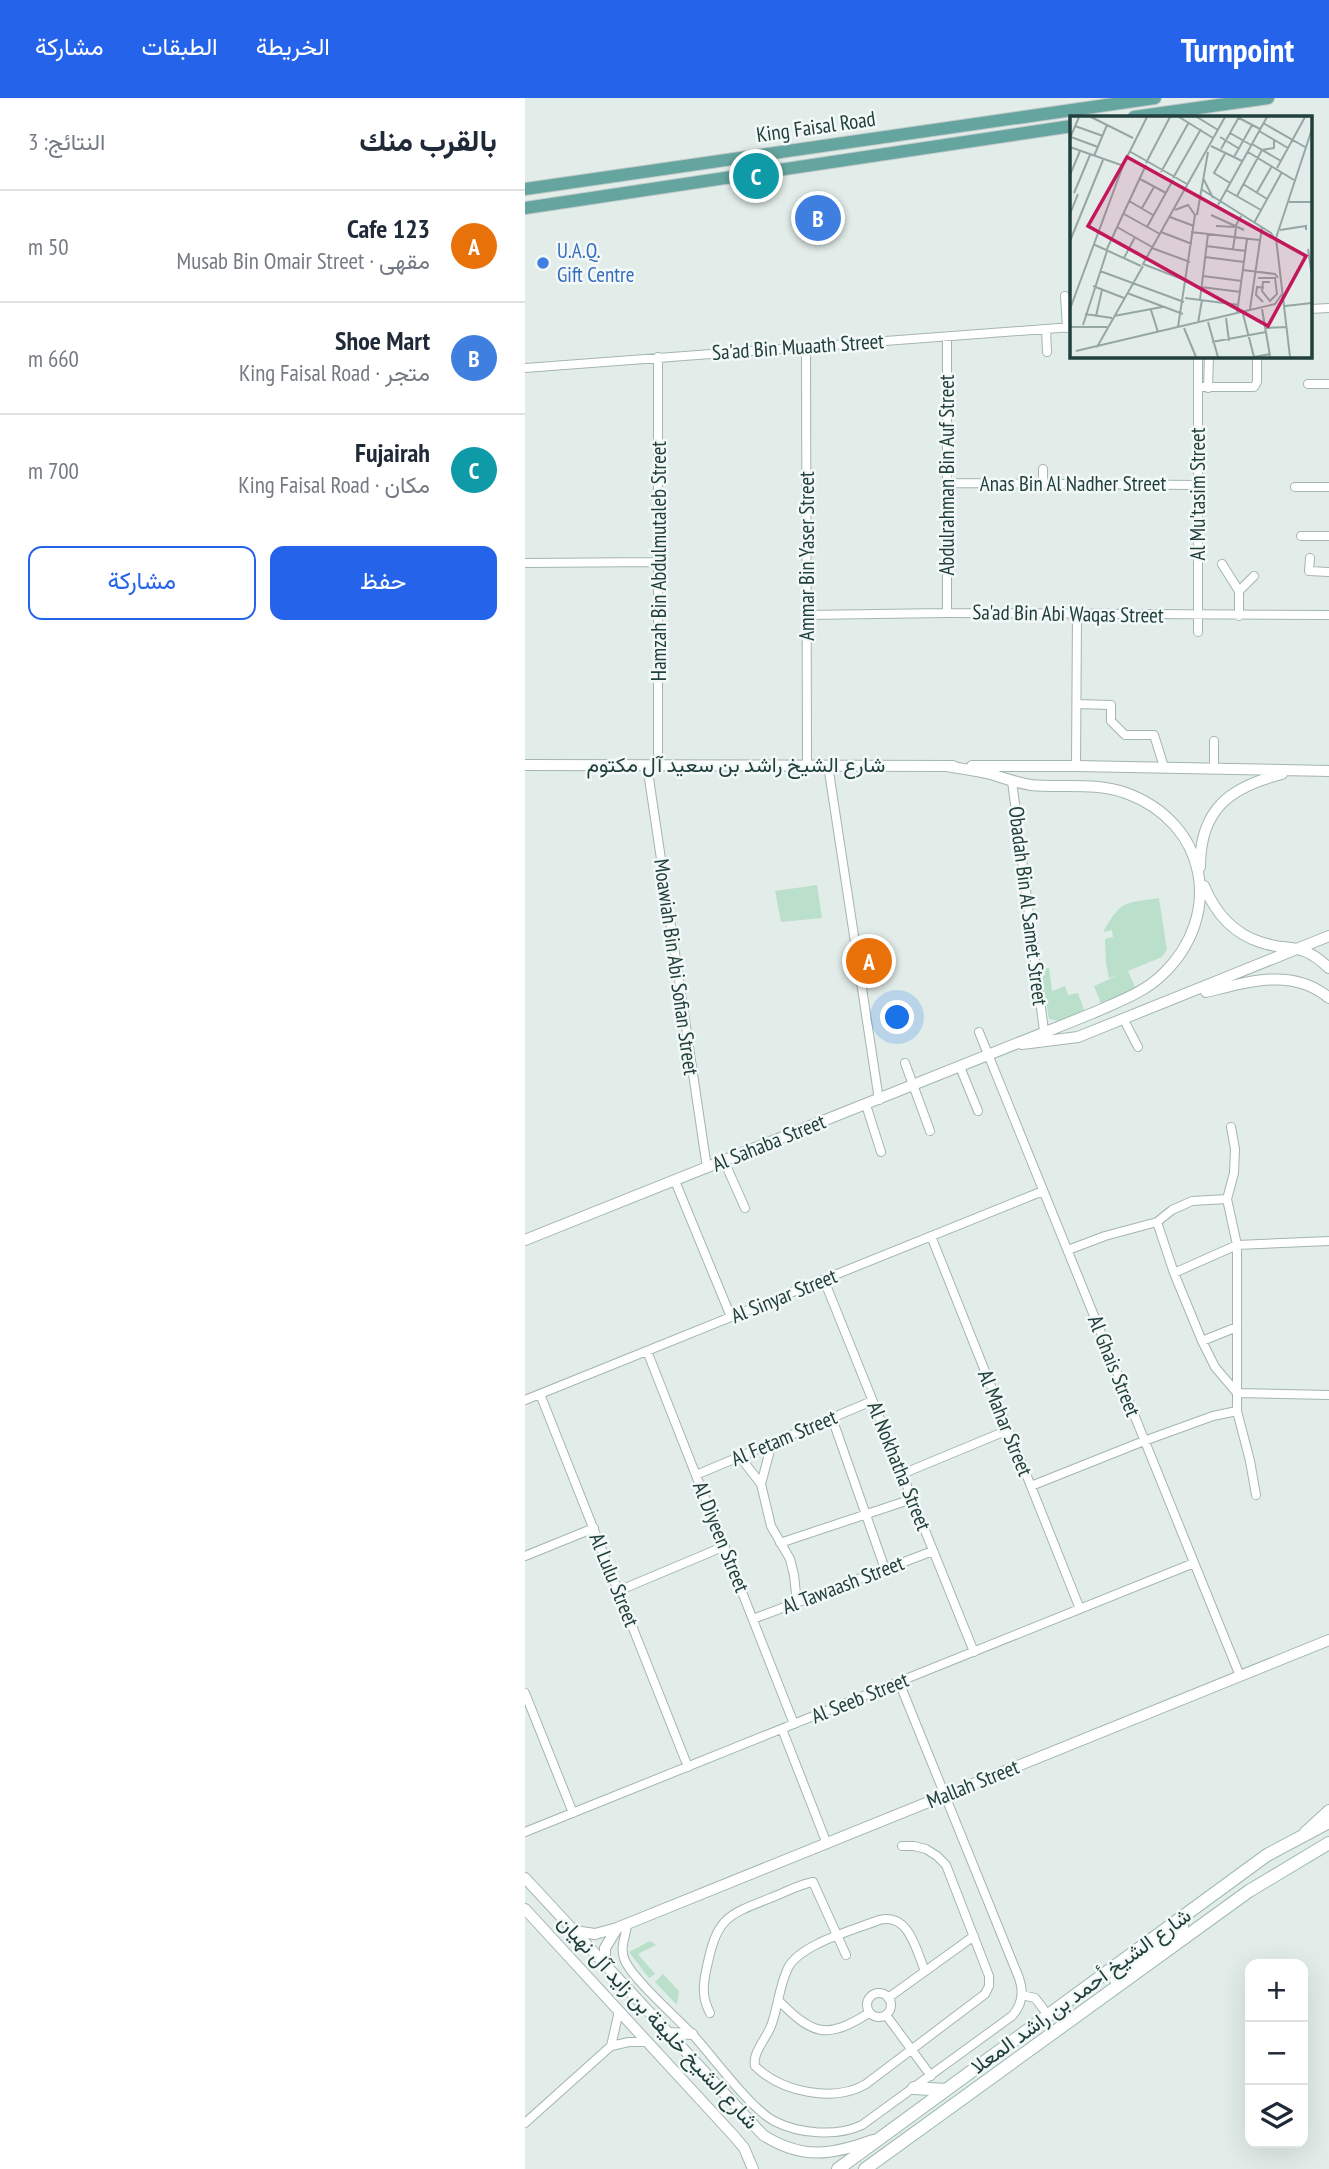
<!DOCTYPE html>
<html lang="ar">
<head>
<meta charset="utf-8">
<style>
  :root { --surface:#fff; --page:#f2f2f3; --text:#1f2937; --muted:#747a83; --line:#e0e1e3; --accent:#2563eb }
  body { margin:0; font-family:"PT Sans Narrow",Vazirmatn,sans-serif; background:var(--page); color:var(--text); direction:rtl }
  .controls { position:absolute; right:21px; bottom:21px; display:grid; overflow:hidden; border-radius:14px; box-shadow:0 7px 28px #0002 }
  .controls button { width:63px; height:63px; display:grid; place-items:center; padding:0; border:0; border-bottom:2px solid var(--line); background:var(--surface); color:var(--text); font:35px sans-serif }
  .you { position:absolute; left:373px; top:920px; width:24px; height:24px; margin:-18px; border:5px solid #fff; border-radius:50%; background:#1a73e8; box-shadow:0 0 0 10px #1a73e833 }
  .badge { display:grid; place-items:center; width:46px; height:46px; border-radius:50%; background:var(--accent); color:#fff; font-size:23px; font-weight:700 }
  .pin { position:absolute; translate:-50% -50%; border:4px solid #fff; box-shadow:0 2px 7px #0006 }
  .list { margin:0; padding:0; list-style:none }
  h2 { display:flex; justify-content:space-between; align-items:center; height:91px; margin:0; padding:0 28px; font-size:30px }
  h2 small { font-size:23px; font-weight:400; color:var(--muted) }
  .list li { display:grid; grid-template-columns:46px 1fr auto; gap:21px; align-items:center; box-sizing:border-box; height:112px; padding:0 28px; border-top:2px solid var(--line) }
  .list b { display:block; font-size:26px; white-space:nowrap }
  .list p { margin:0; font-size:23px; white-space:nowrap; color:var(--muted) }
  .list em { font-size:23px; font-style:normal; color:var(--muted) }
  .actions { display:flex; gap:14px; padding:21px 28px }
  .actions a { flex:1; padding:16px 0; border:2px solid var(--accent); border-radius:14px; text-align:center; font-size:24px; color:var(--accent) }
  .actions .main { background:var(--accent); color:#fff }
  .icon { flex:none; width:38px; height:38px; fill:none; stroke:currentColor; stroke-width:2; stroke-linecap:round; stroke-linejoin:round }
  .map { position:relative; flex:none; width:804px; height:2071px; overflow:hidden; direction:ltr }
  header { display:flex; align-items:center; gap:42px; box-sizing:border-box; height:98px; padding:0 35px; background:var(--accent); color:#fff }
  header strong { font-size:33px }
  nav { display:flex; gap:38px; margin-inline-start:auto; font-size:24px }
  main { display:flex }
  aside { flex:1; background:var(--surface) }
  .map>svg:first-child { display:block }
  .green { fill:#badfca }
  .lines { fill:none; stroke-linecap:round; stroke-linejoin:round }
  .minor-casing { stroke:#a4b5b2; stroke-width:10 }
  .tertiary-casing { stroke:#a4b5b2; stroke-width:12 }
  .secondary-casing { stroke:#a0b9b4; stroke-width:14 }
  .primary-casing { stroke:#c1c9c8; stroke-width:14 }
  .minor { stroke:#fff; stroke-width:8 }
  .tertiary { stroke:#fff; stroke-width:10 }
  .secondary { stroke:#fff; stroke-width:12 }
  .primary { stroke:#65a59f; stroke-width:12 }
  .shop-dot { fill:#3f7fe0; stroke:#f3f9f7; stroke-width:2.5 }
  .labels { text-anchor:middle; stroke-width:5; stroke-linejoin:round; paint-order:stroke }
  .street-label { font-size:21px; fill:#213f3c; stroke:#f3f9f7 }
  .shop-label { font-size:21px; fill:#366cbe; stroke:#f3f9f7; text-anchor:start }
  .inset-road { fill:none; stroke:#95a7a4; stroke-width:2 }
  .view { fill:#c2185b; fill-opacity:0.15; stroke:#c2185b; stroke-width:3.5 }
  .inset-edge { fill:none; stroke:#213f3c; stroke-width:3.5 }
</style>
</head>
<body>
<header>
<strong>Turnpoint</strong>
<nav><a>الخريطة</a><a>الطبقات</a><a>مشاركة</a></nav>
</header>
<main>
<div class="map">
<svg width="804" height="2071" viewBox="0 0 804 2071">
  <rect width="100%" height="100%" fill="#e2edea"/>
  <path class="green" d="M292 787 297 820 256 824 250 793Z
    M634 800 642 852 637 859 603 873 611 891 576 906 569 888 594 877 584 880 581 865 580 841 588 839 587 832 578 834C598 801 597 806 634 800Z
    M524 870 527 893 540 888 543 897 553 895 559 912 535 923 524 921 516 871Z
    M125 1843 131 1847 113 1856 130 1876 124 1880 104 1854Z
    M138 1876 154 1893 152 1907 130 1884Z"/>
  <g class="lines">
    <g class="minor-casing">
      <path id="minor" d="M540 198 542 230
        M785 211 804 210
        M521 231 522 254
        M422 239V515
        M281 249 282 667
        M0 270 547 229
        M783 286H804
        M673 289H729L732 284V257
        M683 290 684 257
        M423 385 672 387
        M518 386V371
        M770 389H804
        M776 438H804
        M785 460 784 473 804 474
        M0 465 134 464
        M697 466 714 493 729 478
        M281 517 422 515 804 517
        M714 518V493
        M673 534V257
        M552 606 586 607V623L600 637H629L639 669
        M122 667 182 1070
        M133 667V259
        M303 667 354 1002
        M551 668 552 517
        M689 669V643
        M487 683 519 933
        M599 922 613 949
        M454 934 715 1578
        M380 965 405 1033
        M435 969 453 1013
        M341 1007 356 1054
        M706 1029 710 1051 709 1075 702 1101 712 1147V1313L725 1363 731 1397
        M199 1063 220 1110
        M150 1083 206 1219
        M632 1124 649 1175 677 1243 690 1269 712 1295 804 1297
        M406 1138 555 1511
        M543 1152 580 1138 632 1124 647 1112 667 1103 702 1101
        M649 1175 712 1147 804 1143
        M299 1182 449 1554
        M677 1243 712 1229
        M122 1253 269 1626
        M15 1296 163 1669
        M0 1302 518 1093
        M307 1320 360 1471
        M215 1359 236 1386 246 1428 265 1461 269 1477 272 1505
        M377 1376 483 1332
        M171 1377 347 1303
        M236 1386 247 1345
        M506 1388 619 1343 688 1318 712 1313
        M255 1445 387 1401
        M0 1458 69 1430
        M93 1493 200 1448
        M228 1521 408 1453
        M0 1595 48 1715
        M257 1631 302 1746
        M0 1734 669 1465
        M377 1748H389L401 1751 412 1758 421 1767 464 1878V1888L460 1896 341 1986C309 2005 256 1994 230 1968 227 1955 241 1941 246 1928 253 1910 254 1888 263 1870 275 1846 329 1832 354 1822 384 1814 391 1852 400 1873
        M102 1826C101 1839 94 1849 100 1863 109 1882 152 1920 169 1938 189 1960 225 2010 249 2023 274 2036 312 2039 337 2027L487 1918C497 1907 499 1894 494 1880L374 1584
        M342 1907a12 12 0 1 1 24 0a12 12 0 1 1-24 0Z
        M497 1897 510 1900 523 1917
        M363 1900 449 1838
        M253 1902C288 1937 301 1942 344 1915
        M185 1915C177 1900 178 1888 181 1873 192 1820 199 1818 248 1799 261 1794 275 1786 288 1784L321 1857
        M361 1917 406 1978
        M86 1948 94 1913
        M0 2025 86 1948 104 1944H122"/>
    </g>
    <g class="tertiary-casing">
      <path id="tertiary" d="M0 667 428 668
        M447 668H551L804 673
        M675 769C675 711 705 689 757 676
        M679 788C690 814 707 835 735 844 767 855 774 842 804 870
        M681 894C722 884 768 869 804 900
        M497 946 553 939 804 838
        M0 1142 568 915C592 904 619 895 638 876 699 817 683 725 601 695 571 684 537 690 506 687 493 685 481 681 469 677 454 673 438 671 422 668
        M780 1734 804 1712
        M0 1780 238 2037C277 2062 307 2057 348 2042
        M0 1811 209 2038 219 2050 228 2071
        M49 1833 70 1836 92 1830 804 1542
        M80 1867V1850L91 1832
        M143 1935 167 1936"/>
    </g>
    <g class="secondary-casing">
      <path id="secondary" d="M591 1882 606 1867 654 1833 657 1828 656 1820
        M389 1990 421 1992
        M313 2071 742 1757 804 1724
        M340 2071 724 1793 804 1745"/>
    </g>
    <g class="primary-casing">
      <path id="primary" d="M609 19 743 0
        M0 91 630 0
        M0 110 547 28"/>
    </g>
    <use href="#minor" class="minor"/>
    <use href="#tertiary" class="tertiary"/>
    <use href="#secondary" class="secondary"/>
    <use href="#primary" class="primary"/>
  </g>
  <circle class="shop-dot" cx="18" cy="165" r="7"/>
  <g class="labels">
    <g class="street-label">
      <text transform="translate(291 29) rotate(-8)" y="7">King Faisal Road</text>
      <text transform="translate(273 249) rotate(-4)" y="7">Sa'ad Bin Muaath Street</text>
      <text transform="translate(422 377) rotate(-90)" y="7">Abdulrahman Bin Auf Street</text>
      <text x="548" y="393">Anas Bin Al Nadher Street</text>
      <text transform="translate(673 396) rotate(-90)" y="7">Al Mu'tasim Street</text>
      <text transform="translate(282 458) rotate(-90)" y="7">Ammar Bin Yaser Street</text>
      <text transform="translate(134 463) rotate(-90)" y="7">Hamzah Bin Abdulmutaleb Street</text>
      <text transform="translate(543 516) rotate(1)" y="7">Sa'ad Bin Abi Waqas Street</text>
      <text x="211" y="674">شارع الشيخ راشد بن سعيد آل مكتوم</text>
      <text transform="translate(503 808) rotate(83)" y="7">Obadah Bin Al Samet Street</text>
      <text transform="translate(151 869) rotate(82)" y="7">Moawiah Bin Abi Sofian Street</text>
      <text transform="translate(244 1045) rotate(-22)" y="7">Al Sahaba Street</text>
      <text transform="translate(259 1198) rotate(-22)" y="7">Al Sinyar Street</text>
      <text transform="translate(589 1268) rotate(68)" y="7">Al Ghais Street</text>
      <text transform="translate(480 1325) rotate(68)" y="7">Al Mahar Street</text>
      <text transform="translate(259 1340) rotate(-23)" y="7">Al Fetam Street</text>
      <text transform="translate(374 1368) rotate(68)" y="7">Al Nokhatha Street</text>
      <text transform="translate(196 1439) rotate(68)" y="7">Al Diyeen Street</text>
      <text transform="translate(89 1482) rotate(68)" y="7">Al Lulu Street</text>
      <text transform="translate(318 1487) rotate(-21)" y="7">Al Tawaash Street</text>
      <text transform="translate(335 1600) rotate(-22)" y="7">Al Seeb Street</text>
      <text transform="translate(448 1686) rotate(-22)" y="7">Mallah Street</text>
      <text transform="translate(556 1893) rotate(-36)" y="7">شارع الشيخ أحمد بن راشد المعلا</text>
      <text transform="translate(133 1924) rotate(47)" y="7">شارع الشيخ خليفة بن زايد آل نهيان</text>
    </g>
    <g class="shop-label">
      <text x="32" y="160">U.A.Q.<tspan x="32" dy="24">Gift Centre</tspan></text>
    </g>
  </g>
  <g transform="translate(545 18)">
    <rect width="242" height="242" fill="#e2edea"/>
    <path class="inset-road" d="M21 1 63 22M109 1 143 22M127 1 148 14M167 1 190 13M193 7 235 31M5 10 33 20M189 15 218 32M160 17 181 29M1 21 28 31M150 21 168 32M0 22 9 1M182 28 211 45M141 30 172 45M0 31 51 49M151 33 169 1M59 35 117 68M156 36 144 57 160 67M178 36 224 64M24 40 37 9M164 41 182 9M76 47 100 1M207 52 235 1M91 56 119 6M0 59 10 35M103 62 131 13M133 62 143 82M70 63 96 77M173 68 197 83M131 73 201 117 205 124M156 74 191 94M187 76 202 50M4 77 20 39M167 80 192 34 204 32V24M59 85 83 99M219 86H242M148 89 197 1M72 92 84 71M105 94 118 89 125 99 108 211M0 98 8 78M54 98 90 118M127 99 138 36M141 99 174 114M100 101 124 110M184 107 212 56M146 110 165 111 171 100M47 111 82 131M77 111 103 64M210 114 236 110V114M91 116 122 128M121 116 189 124M0 125 33 44M23 128 71 150M136 130 176 135M82 132 120 146M163 133 166 112M238 133 242 160M36 135 76 49M135 141 174 146M54 142 65 121M173 154 205 158 208 162M30 155 114 186M133 160 172 165M188 162H205L207 178 200 185 192 175 193 166H200M117 165 73 148 155 1M23 170 54 182M131 171 171 176M57 177 113 198M115 182 169 189M130 184 138 118M193 186 186 179 187 171 194 172M215 190 242 187M0 193 54 47 77 1M180 193 192 111M192 193 200 240M81 194 88 216M167 197 177 123M15 198 42 202M173 198 184 241 200 238M26 200 32 174M44 200 92 191M156 202 159 225M138 206 148 241M128 207 132 184M13 209 37 135M0 211H37M114 212 126 241M195 212 216 211M142 226 196 216M27 231 73 150M6 235 205 188 212 178M220 241 206 122 242 13"/>
    <path class="view" d="M57 41 236 140 198 210 18 110Z"/>
    <rect width="242" height="242" class="inset-edge"/>
  </g>
</svg>
<div class="controls">
<button>+</button>
<button>−</button>
<button><svg class="icon" aria-label="layers" viewBox="0 0 24 24"><path d="M12 4l9 5-9 5-9-5zM3 14l9 5 9-5"/></svg></button>
</div>
<div class="you"></div>
<div class="pin badge" style="left:344px;top:863px;background:#e8710a">A</div>
<div class="pin badge" style="left:293px;top:120px;background:#3f7fe0">B</div>
<div class="pin badge" style="left:231px;top:78px;background:#0f9aa8">C</div>
</div>
<aside>
<h2>بالقرب منك<small>النتائج: 3</small></h2>
<ul class="list">
<li><span class="badge" style="background:#e8710a">A</span><div><b>Cafe 123</b><p>مقهى · Musab Bin Omair Street</p></div><em>50 m</em></li>
<li><span class="badge" style="background:#3f7fe0">B</span><div><b>Shoe Mart</b><p>متجر · King Faisal Road</p></div><em>660 m</em></li>
<li><span class="badge" style="background:#0f9aa8">C</span><div><b>Fujairah</b><p>مكان · King Faisal Road</p></div><em>700 m</em></li>
</ul>
<div class="actions"><a class="main">حفظ</a><a>مشاركة</a></div>
</aside>
</main>
</body>
</html>
